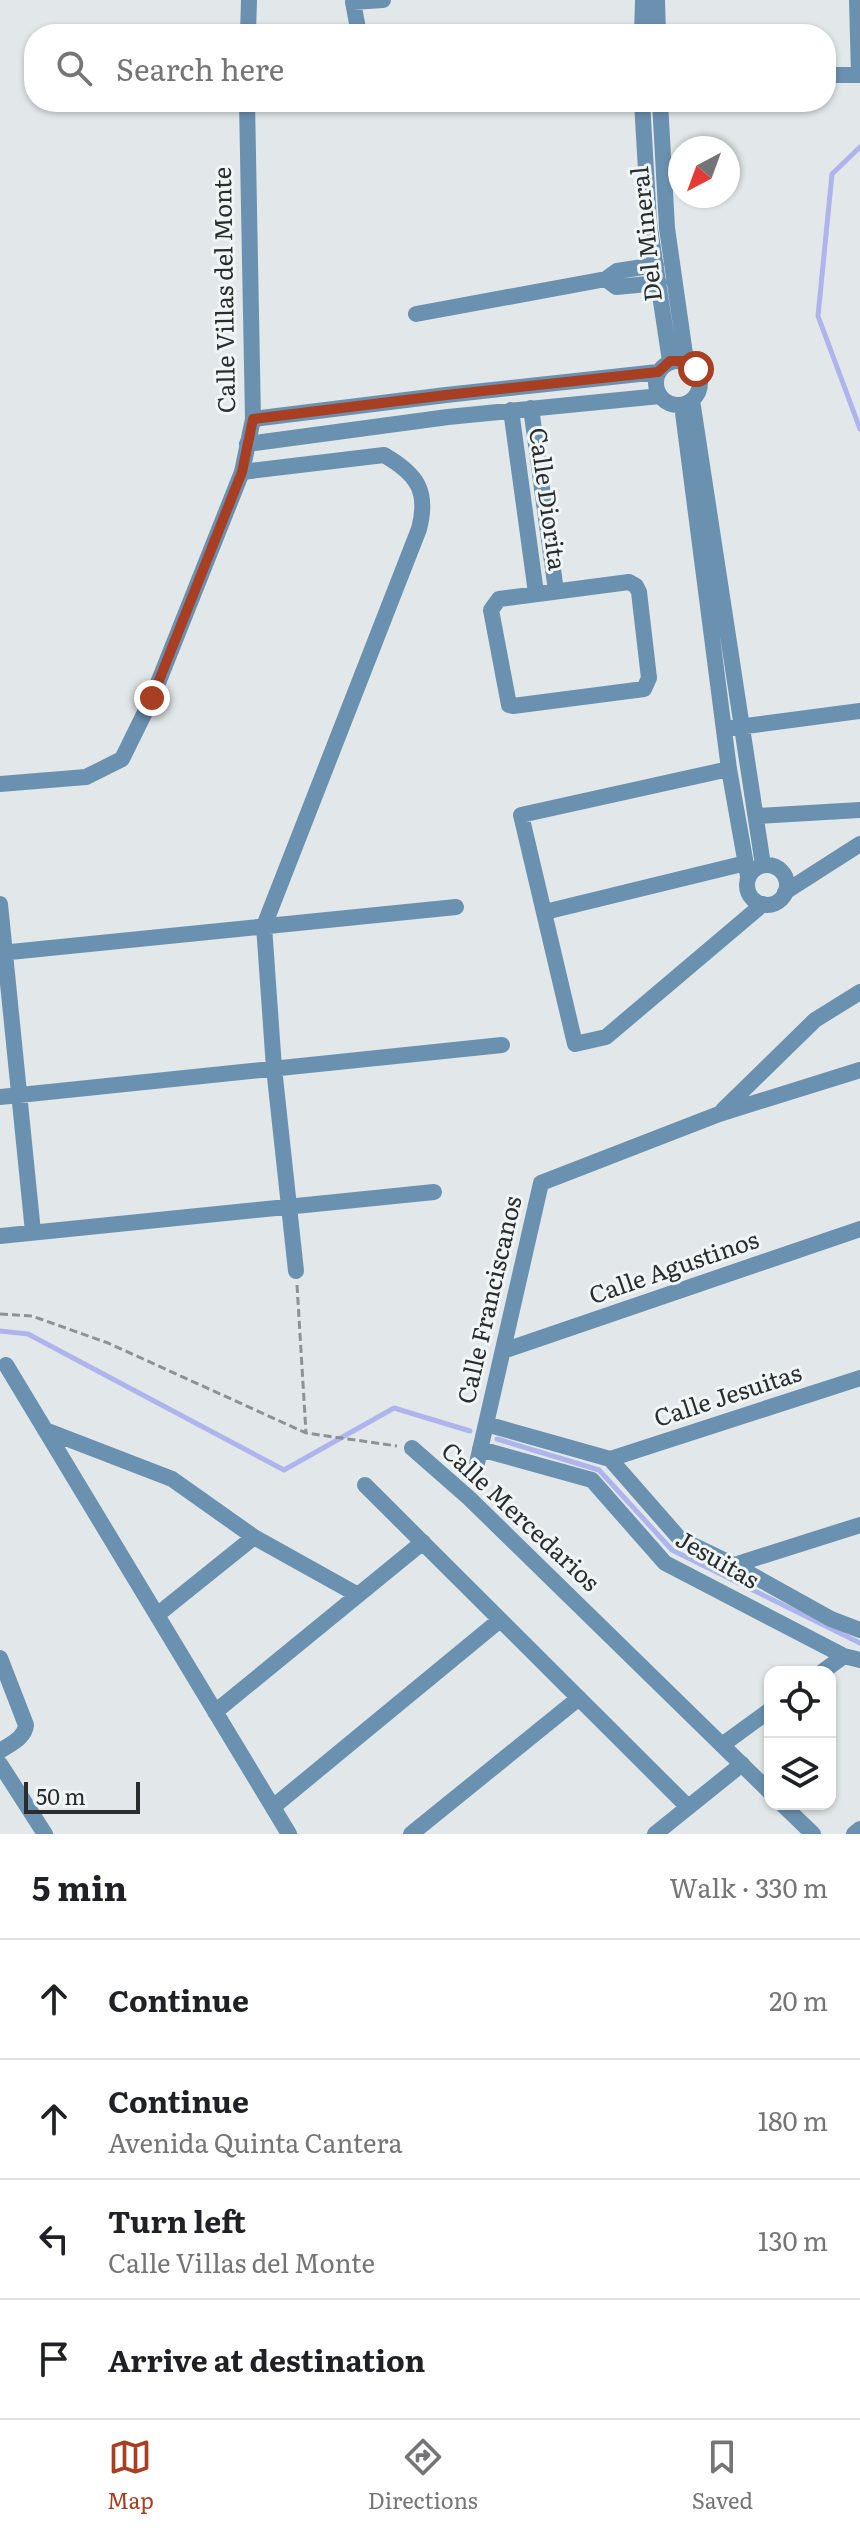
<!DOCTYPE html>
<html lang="en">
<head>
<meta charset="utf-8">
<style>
  :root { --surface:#fff; --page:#f6f6f6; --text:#202124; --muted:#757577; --line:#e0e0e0; --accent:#a83f22 }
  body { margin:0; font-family:Literata,serif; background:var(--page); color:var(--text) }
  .controls { position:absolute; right:24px; bottom:24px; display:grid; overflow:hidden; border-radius:16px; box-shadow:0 2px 6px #0004 }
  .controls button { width:72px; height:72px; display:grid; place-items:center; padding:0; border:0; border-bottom:2px solid var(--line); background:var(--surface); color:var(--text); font:40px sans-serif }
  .compass { position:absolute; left:668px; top:136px; width:72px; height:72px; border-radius:50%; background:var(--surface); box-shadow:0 2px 6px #0004; rotate:221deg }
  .scale { position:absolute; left:24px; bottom:20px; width:116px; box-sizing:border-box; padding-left:8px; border:4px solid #2a2c2d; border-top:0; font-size:22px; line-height:28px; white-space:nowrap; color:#2a2c2d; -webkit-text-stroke:6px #f0f5f6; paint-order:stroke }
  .stop { position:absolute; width:24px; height:24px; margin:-18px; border:6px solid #a83f22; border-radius:50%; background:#fff }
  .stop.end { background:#a83f22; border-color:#fff; box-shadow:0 2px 8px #0008 }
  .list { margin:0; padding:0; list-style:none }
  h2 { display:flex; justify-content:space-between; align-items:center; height:104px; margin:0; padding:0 32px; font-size:34px }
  h2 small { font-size:26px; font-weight:400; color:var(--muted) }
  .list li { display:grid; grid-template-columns:52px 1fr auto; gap:24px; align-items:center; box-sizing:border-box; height:120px; padding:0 32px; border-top:2px solid var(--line) }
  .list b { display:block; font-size:30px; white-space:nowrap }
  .list p { margin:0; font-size:26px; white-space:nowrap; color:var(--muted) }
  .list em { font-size:26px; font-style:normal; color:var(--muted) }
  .icon { flex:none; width:44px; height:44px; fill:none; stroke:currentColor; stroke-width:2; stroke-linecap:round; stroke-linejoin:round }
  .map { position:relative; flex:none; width:860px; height:1834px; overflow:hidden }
  .search { position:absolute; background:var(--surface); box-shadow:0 2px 6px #0004; left:24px; right:24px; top:24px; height:88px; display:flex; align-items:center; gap:20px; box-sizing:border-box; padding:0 28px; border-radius:32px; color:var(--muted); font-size:30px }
  .sheet { height:584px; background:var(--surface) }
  nav { display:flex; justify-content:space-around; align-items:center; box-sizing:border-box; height:112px; border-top:2px solid var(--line); background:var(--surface); font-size:22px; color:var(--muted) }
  nav a { display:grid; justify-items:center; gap:4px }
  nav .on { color:var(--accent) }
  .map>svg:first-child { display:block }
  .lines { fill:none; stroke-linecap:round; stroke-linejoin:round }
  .stream { stroke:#aeb5ec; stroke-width:5 }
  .path { stroke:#8d9293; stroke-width:3; stroke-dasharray:8 4; stroke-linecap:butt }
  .minor { stroke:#6b91b0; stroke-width:16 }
  .tertiary { stroke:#6b91b0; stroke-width:16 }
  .route { stroke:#a83f22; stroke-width:10 }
  .labels { text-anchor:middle; stroke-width:6; stroke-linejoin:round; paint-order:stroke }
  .street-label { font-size:24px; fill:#2a2c2d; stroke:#f0f5f6 }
</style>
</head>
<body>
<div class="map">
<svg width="860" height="1834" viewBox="0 0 860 1834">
  <rect width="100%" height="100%" fill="#e2e8e9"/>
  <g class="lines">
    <path class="stream" d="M860 147 832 174 818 316 860 429
      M0 1331 28 1334 284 1470 394 1408 470 1431
      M497 1439 599 1470 672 1550 860 1643"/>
    <path class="path" d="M297 1285 306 1433
      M0 1314 32 1316 108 1343 306 1433 397 1446"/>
    <path class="minor" d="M657 0 658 34
      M359 34 353 2 383 0
      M642 34 643 0
      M826 75H859L857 0
      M642 102 649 222 670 361
      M660 102 667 228 686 361
      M606 279 616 287 659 283
      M416 314 606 279 617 271 656 265
      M656 383a22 22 0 1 1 44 0a22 22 0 1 1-44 0Z
      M692 400 763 865
      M682 405 729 769 748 876
      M531 408 556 591
      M511 410 536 593
      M253 419 446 395 658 372
      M247 444 448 417 660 396
      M242 472 384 455C417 474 429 491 419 529L264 926 274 1068 296 1271
      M629 582 636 586 639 592 649 678 644 689 513 706 509 705 491 610 499 599Z
      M731 728 860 711
      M729 769 521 815 575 1044 606 1037 763 904
      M756 816 860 810
      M747 885a20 20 0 1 1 40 0a20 20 0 1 1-40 0Z
      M785 892 860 844
      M0 904 33 1232
      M545 912 746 863
      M0 953 456 907
      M0 1097 502 1045
      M723 1110 815 1020 860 992
      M0 1236 434 1192
      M503 1351 860 1229
      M6 1365 289 1834
      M486 1424 610 1459 680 1539 734 1565 831 1619 860 1630
      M45 1430 172 1479 254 1537 358 1595
      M480 1449 592 1480 665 1563 844 1656 860 1660
      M610 1459 860 1378
      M475 1472 541 1183 719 1114 860 1070
      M365 1485 688 1807
      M734 1565 860 1525
      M157 1615 254 1537
      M0 1658 26 1725C25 1738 10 1744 0 1751
      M822 1672 844 1656
      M215 1712 423 1542
      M722 1745 770 1710
      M0 1764 45 1834
      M273 1807 500 1620
      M411 1834 579 1698
      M655 1834 742 1764
      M854 1834 860 1829"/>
    <path class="tertiary" d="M248 34 249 0
      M0 784 86 777 122 759 152 698 242 472 253 419 247 102
      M412 1448 469 1498 770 1792
      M782 1804 813 1834"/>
  </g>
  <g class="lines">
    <path class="route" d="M152 698 242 472 253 419 446 395 658 372 670 361H686L696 369"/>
  </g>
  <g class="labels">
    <g class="street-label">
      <text transform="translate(647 234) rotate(-96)" y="8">Del Mineral</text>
      <text transform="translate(225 290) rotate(-91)" y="8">Calle Villas del Monte</text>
      <text transform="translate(547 499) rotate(82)" y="8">Calle Diorita</text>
      <text transform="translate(674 1268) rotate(-19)" y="8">Calle Agustinos</text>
      <text transform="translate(490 1300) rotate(-77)" y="8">Calle Franciscanos</text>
      <text transform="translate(728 1396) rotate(-18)" y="8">Calle Jesuitas</text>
      <text transform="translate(520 1517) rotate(43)" y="8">Calle Mercedarios</text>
      <text transform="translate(717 1560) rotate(30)" y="8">Jesuitas</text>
    </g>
  </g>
</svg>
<div class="controls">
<button><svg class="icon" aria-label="locate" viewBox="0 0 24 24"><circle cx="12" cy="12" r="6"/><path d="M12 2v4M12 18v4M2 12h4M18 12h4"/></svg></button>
<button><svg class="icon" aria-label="layers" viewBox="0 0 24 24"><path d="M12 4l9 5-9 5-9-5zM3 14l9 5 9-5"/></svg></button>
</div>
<svg class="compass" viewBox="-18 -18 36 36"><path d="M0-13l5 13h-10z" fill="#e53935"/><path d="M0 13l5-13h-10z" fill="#757577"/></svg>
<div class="scale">50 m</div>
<div class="stop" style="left:696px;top:369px"></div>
<div class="stop end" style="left:152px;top:698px"></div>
<div class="search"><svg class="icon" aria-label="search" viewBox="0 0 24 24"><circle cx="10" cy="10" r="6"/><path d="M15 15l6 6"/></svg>Search here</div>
</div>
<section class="sheet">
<h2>5 min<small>Walk · 330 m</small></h2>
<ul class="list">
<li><svg class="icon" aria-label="ahead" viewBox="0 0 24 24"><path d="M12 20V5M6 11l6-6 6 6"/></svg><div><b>Continue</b></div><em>20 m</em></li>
<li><svg class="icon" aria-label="ahead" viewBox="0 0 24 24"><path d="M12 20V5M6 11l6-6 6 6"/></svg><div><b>Continue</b><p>Avenida Quinta Cantera</p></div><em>180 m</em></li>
<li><svg class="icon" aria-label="left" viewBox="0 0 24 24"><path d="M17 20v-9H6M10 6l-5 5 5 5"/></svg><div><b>Turn left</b><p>Calle Villas del Monte</p></div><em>130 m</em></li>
<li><svg class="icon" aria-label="arrive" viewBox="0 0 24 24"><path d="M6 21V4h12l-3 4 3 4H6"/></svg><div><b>Arrive at destination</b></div></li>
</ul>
</section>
<nav>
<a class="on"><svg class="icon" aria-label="map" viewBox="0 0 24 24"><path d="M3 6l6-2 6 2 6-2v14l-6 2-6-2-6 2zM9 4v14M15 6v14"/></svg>Map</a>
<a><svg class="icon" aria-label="directions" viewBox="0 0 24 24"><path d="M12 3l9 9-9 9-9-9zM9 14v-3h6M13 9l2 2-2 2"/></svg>Directions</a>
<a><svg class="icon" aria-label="saved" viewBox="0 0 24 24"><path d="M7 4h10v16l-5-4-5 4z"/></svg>Saved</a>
</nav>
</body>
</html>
